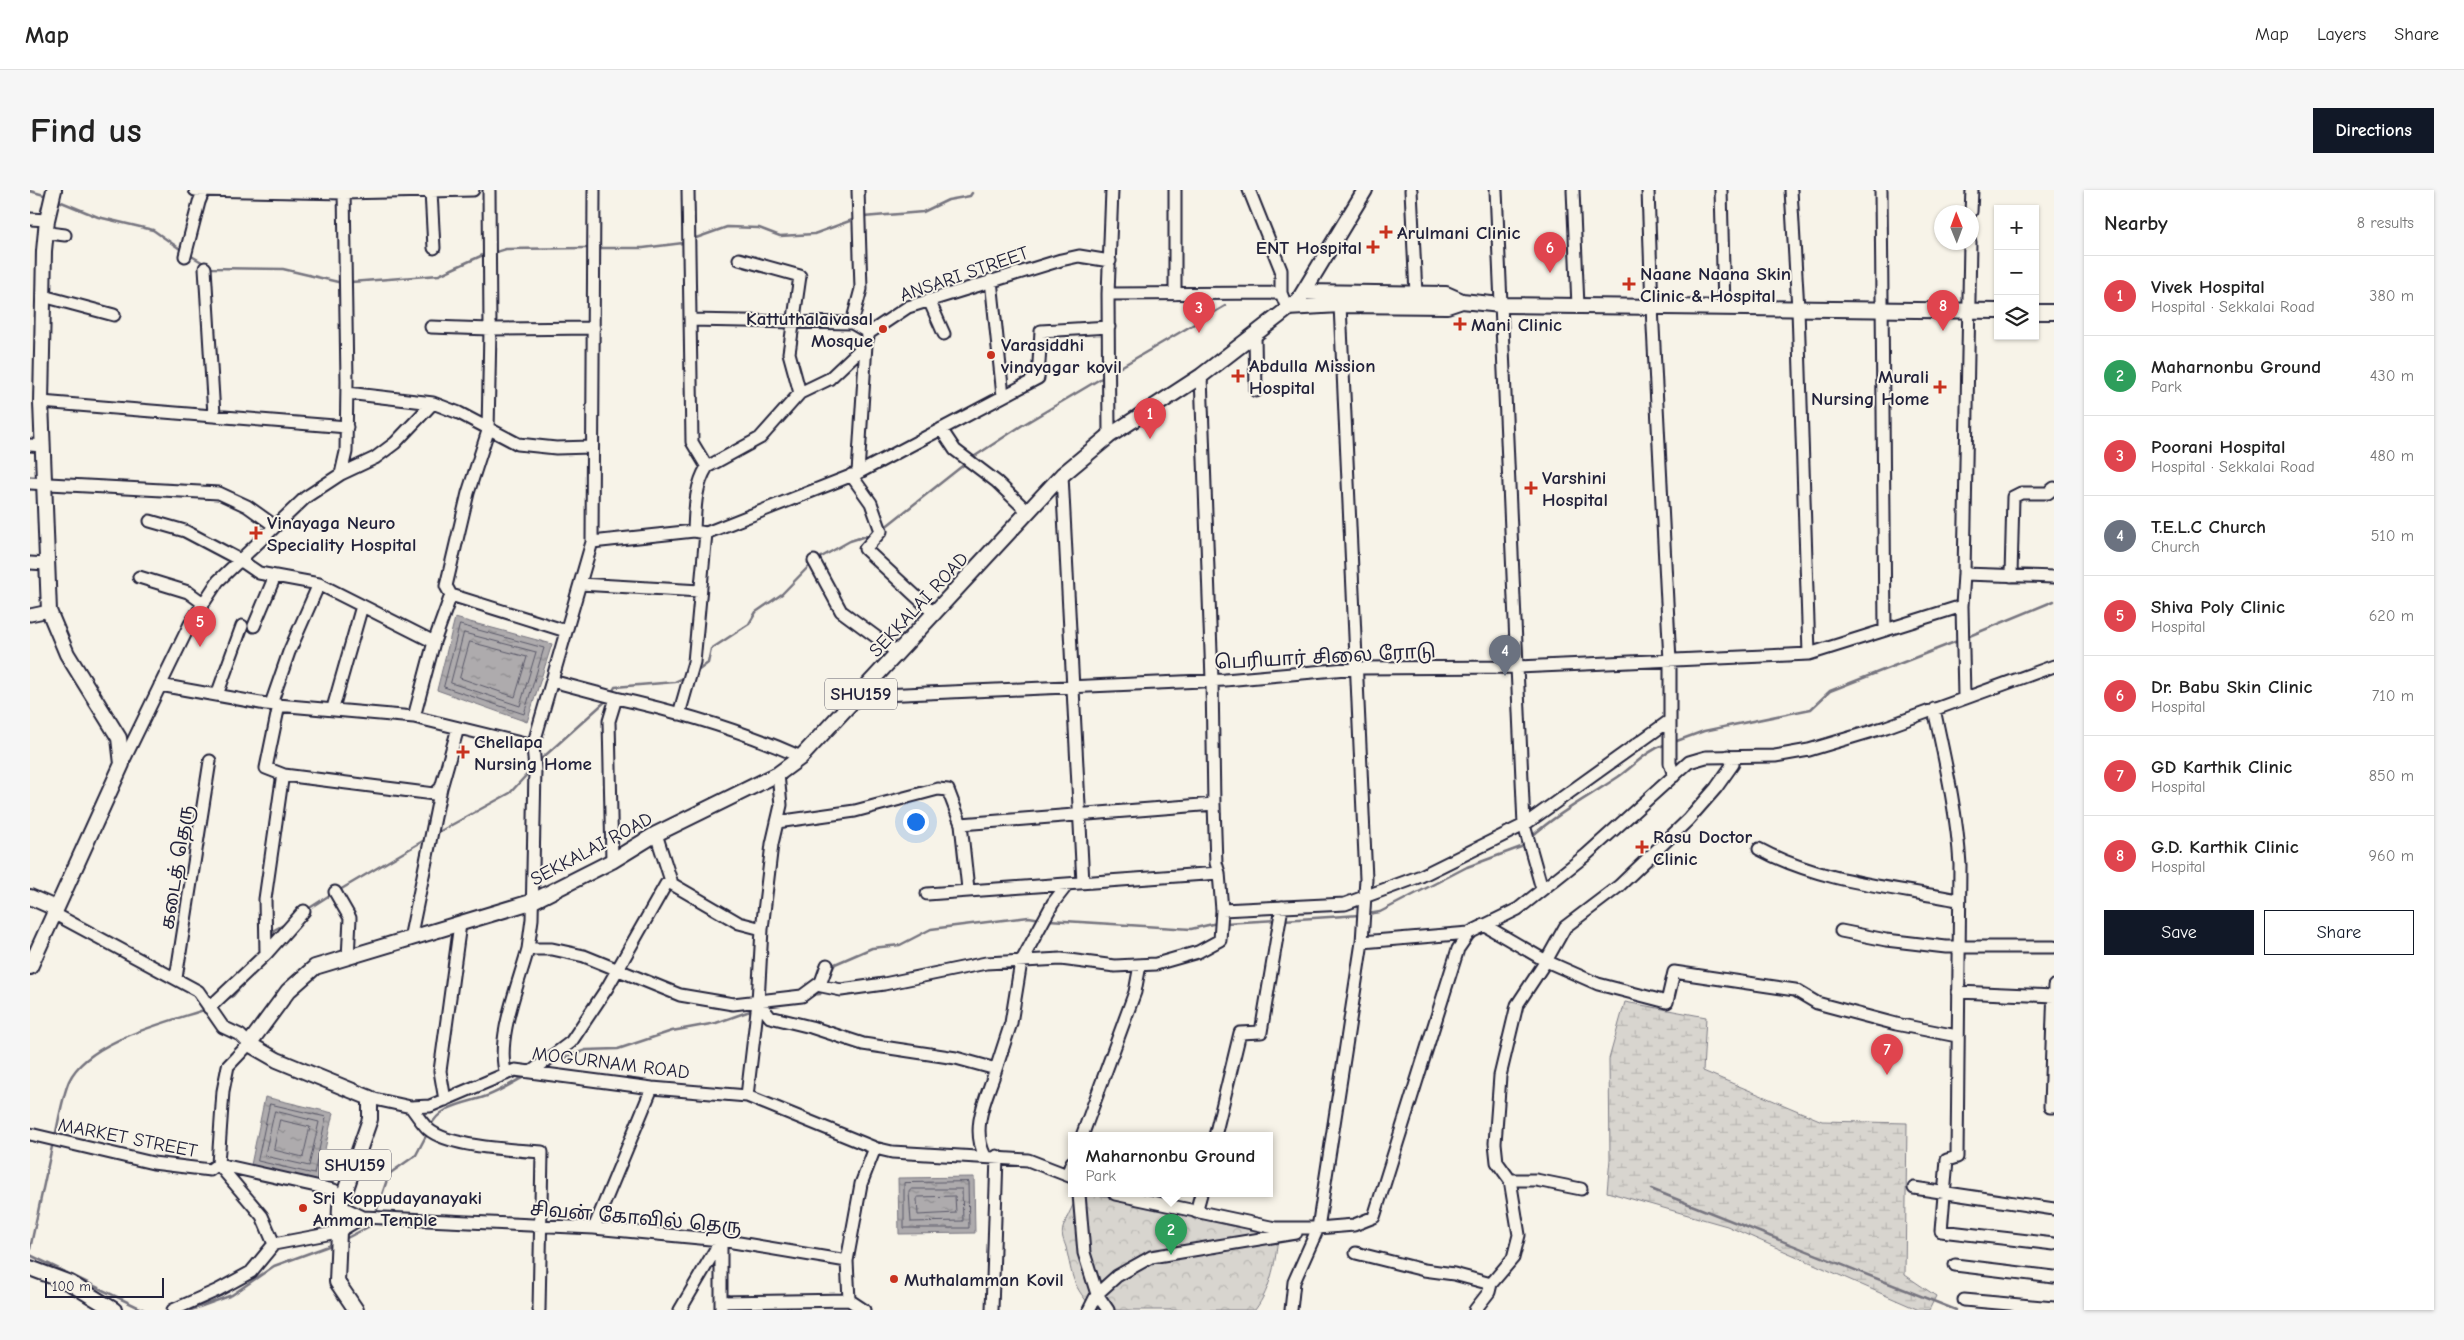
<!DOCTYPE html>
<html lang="en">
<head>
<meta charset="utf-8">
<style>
  :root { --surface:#fff; --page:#f6f6f6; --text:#222; --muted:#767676; --line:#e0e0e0; --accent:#111827 }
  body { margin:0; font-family:"Comic Neue","Noto Sans Tamil",sans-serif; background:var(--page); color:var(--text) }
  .controls { position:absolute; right:15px; top:15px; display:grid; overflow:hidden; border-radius:0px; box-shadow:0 1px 4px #0004 }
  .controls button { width:45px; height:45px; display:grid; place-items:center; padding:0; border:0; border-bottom:1px solid var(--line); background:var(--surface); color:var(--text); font:25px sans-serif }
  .compass { position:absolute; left:1904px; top:15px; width:45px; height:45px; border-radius:50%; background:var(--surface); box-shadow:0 1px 4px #0004; rotate:359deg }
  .scale { position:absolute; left:15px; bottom:12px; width:119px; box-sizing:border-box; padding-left:5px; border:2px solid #22223b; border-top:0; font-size:14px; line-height:18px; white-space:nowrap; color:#22223b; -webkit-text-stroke:4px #f7f3e8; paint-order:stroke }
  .you { position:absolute; left:885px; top:631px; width:18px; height:18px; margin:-12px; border:4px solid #fff; border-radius:50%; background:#1a73e8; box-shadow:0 0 0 8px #1a73e833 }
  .badge { display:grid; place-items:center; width:32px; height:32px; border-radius:50%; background:var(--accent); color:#fff; font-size:16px; font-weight:700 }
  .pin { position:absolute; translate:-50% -41px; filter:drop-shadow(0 1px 2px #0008) }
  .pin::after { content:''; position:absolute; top:26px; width:18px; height:15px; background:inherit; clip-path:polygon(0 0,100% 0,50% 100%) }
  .popup { position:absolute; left:1038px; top:942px; width:205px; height:65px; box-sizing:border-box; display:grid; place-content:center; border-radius:0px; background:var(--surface); filter:drop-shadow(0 1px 4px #0005); font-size:16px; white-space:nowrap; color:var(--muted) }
  .popup b { font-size:19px; color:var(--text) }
  .popup::after { content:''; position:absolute; left:50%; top:100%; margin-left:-10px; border:10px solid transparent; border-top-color:var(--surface) }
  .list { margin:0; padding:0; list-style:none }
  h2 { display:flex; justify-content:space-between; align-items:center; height:65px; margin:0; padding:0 20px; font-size:21px }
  h2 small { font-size:16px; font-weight:400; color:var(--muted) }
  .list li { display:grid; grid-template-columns:32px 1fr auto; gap:15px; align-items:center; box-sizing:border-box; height:80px; padding:0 20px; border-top:1px solid var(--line) }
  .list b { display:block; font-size:19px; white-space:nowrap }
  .list p { margin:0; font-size:16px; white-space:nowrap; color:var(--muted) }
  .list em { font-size:16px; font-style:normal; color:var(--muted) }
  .actions { display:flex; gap:10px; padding:15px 20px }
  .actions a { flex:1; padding:11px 0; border:1px solid var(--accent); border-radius:0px; text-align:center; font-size:18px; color:var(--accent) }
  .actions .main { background:var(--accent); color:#fff }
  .icon { flex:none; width:28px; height:28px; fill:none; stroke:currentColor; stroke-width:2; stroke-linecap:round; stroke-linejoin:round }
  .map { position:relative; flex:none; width:2024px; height:1120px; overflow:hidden; border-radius:0px }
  header { display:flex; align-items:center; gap:30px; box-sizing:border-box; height:70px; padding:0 25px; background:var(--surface); border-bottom:1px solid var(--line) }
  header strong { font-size:24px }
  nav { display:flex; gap:28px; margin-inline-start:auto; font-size:18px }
  .intro { display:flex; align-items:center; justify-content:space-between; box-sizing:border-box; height:120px; padding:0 30px }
  h1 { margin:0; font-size:35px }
  .button { padding:12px 22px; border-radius:0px; background:var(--accent); color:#fff; font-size:18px; font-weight:700 }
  main { display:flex; gap:30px; padding:0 30px }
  aside { flex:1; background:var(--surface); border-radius:0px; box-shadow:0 1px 4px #0004 }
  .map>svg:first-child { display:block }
  .wetland { fill:url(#wetland-marsh); stroke:#7d7c85 }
  .park { fill:url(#park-crowns); stroke:#7d7c85 }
  .water { fill:url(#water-ripples); stroke:#76747f }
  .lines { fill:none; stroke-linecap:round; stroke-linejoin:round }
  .shore { stroke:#5a5969; stroke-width:1 }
  .stream { stroke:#76747f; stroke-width:2.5 }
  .minor-casing { stroke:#22223b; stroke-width:15 }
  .major-casing { stroke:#22223b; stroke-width:18 }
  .minor { stroke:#f7f3e8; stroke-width:11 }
  .major { stroke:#f7f3e8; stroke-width:14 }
  .poi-dot { fill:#c8321e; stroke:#f7f3e8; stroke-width:2 }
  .labels { text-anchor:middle; stroke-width:4; stroke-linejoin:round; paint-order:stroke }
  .shield { fill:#f7f3e8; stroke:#62616f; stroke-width:1 }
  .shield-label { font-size:18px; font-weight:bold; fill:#22223b }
  .poi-label { font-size:19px; font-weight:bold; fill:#22223b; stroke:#f7f3e8; text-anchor:start }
  .street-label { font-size:19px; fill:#22223b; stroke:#f7f3e8 }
</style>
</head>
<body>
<header>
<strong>Map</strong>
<nav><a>Map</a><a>Layers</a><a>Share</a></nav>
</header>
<div class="intro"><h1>Find us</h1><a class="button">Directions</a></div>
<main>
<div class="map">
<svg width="2024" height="1120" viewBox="0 0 2024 1120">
  <defs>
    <pattern id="wetland-marsh" width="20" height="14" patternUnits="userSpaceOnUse" patternTransform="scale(1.25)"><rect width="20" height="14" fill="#d8d5cf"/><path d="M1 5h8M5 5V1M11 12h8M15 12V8" fill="none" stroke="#b9b7b3"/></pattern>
    <pattern id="park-crowns" width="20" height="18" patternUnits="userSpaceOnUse" patternTransform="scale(1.25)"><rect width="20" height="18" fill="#d8d5cf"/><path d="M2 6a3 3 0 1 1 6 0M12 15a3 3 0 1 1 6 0" fill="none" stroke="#b9b7b3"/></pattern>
    <pattern id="water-ripples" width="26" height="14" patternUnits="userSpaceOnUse" patternTransform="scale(1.25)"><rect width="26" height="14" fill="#aeabad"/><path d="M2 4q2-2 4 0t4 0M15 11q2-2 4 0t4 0" fill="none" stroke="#8d8b8e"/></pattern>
  </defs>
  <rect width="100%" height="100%" fill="#f7f3e8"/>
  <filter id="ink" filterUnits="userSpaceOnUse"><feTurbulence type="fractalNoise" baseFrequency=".02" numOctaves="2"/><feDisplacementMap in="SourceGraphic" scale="10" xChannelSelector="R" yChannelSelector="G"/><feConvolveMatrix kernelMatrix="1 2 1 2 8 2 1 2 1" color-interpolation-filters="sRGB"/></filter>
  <g filter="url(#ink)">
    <path class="wetland" d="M1595 812 1676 827 1673 881 1792 931 1877 933 1875 1085 1906 1106 1899 1120H1889L1697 1036 1577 1002 1580 969 1579 869Z"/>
    <path class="park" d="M1056 1004 1083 1007 1248 1041C1247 1068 1241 1099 1225 1120H1064C1042 1095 1043 1089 1036 1057 1034 1051 1031 1046 1033 1038 1036 1028 1043 1016 1047 1006Z"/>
    <path class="water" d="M425 428 522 454 497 532 407 500Z
      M235 907 303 923 288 991 221 975Z
      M944 987 945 1043 869 1044 868 988Z"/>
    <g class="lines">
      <path class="shore" d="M430 435 514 458 494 524 414 497Z
        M434 443 506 462 490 516 421 493Z
        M440 452 497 467 485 507 430 488Z
        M240 914 296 927 284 984 228 971Z
        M245 921 289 932 279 976 235 966Z
        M250 930 280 937 273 967 244 960Z
        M938 992 939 1038H874V993Z
        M882 999H932L933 1031 881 1032 879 1002Z
        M889 1007 925 1006 926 1023 888 1025 887 1009Z"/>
      <path class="stream" d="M0 1 14 5
        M29 11 68 27 123 40 153 61
        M833 27 893 22 918 10 940 6 942 3
        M666 48 697 37 729 38 750 46 784 44 825 29
        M571 58H613L653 53
        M466 62 476 59 557 58
        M158 64 182 78 253 79 308 92
        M321 92 409 85 453 65
        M1082 182 1195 116
        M942 268 991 236 1075 186
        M854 338 936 273
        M786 370 820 351 842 344
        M1937 447 2024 411
        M665 483 678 473 681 459 719 434 726 422 752 404 782 373
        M581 504 585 497 645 492 656 487
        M1644 552 1674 541 1781 519 1800 501 1930 450
        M508 572 578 509
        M405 644 480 603 501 580
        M1501 647C1528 623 1558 607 1588 587 1605 575 1616 561 1636 554
        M308 701 398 648
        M278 719 303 703
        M1338 724 1350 722 1437 677 1491 657 1496 653
        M1019 730 1161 739 1187 733
        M1253 730 1330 725
        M1195 733 1247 730
        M245 748 244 740 257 733
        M798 788 805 774 842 758 870 755 901 739 999 727 1011 729
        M781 805 790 804 793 799
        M195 810 203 806 218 788
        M523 872 556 860 588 859 642 841 686 833 723 820
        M400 937C411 914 436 914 457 906 471 901 483 892 496 886
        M25 947C29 929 32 908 39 891 57 851 138 832 177 819
        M1621 999 1926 1120
        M345 1025 359 984 386 965 398 942
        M313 1050 342 1035 343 1030
        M0 1059 23 952
        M0 1065 114 1120
        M161 1120 202 1105 244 1076 304 1054"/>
      <g class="minor-casing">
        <path id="minor" d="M165 0 314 3 443 0
          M459 0 460 139 458 241 438 303 416 396 421 405 536 441
          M564 0 562 352 503 556 505 579 502 729 498 759H522L554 766 650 805 703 814 772 806 791 792 797 775
          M658 0 662 252 677 277
          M1219 0 1251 80V103L1257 118
          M1381 0 1386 104
          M1466 0 1494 635 1512 699
          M1543 0 1548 116
          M1618 0 1622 117 1640 471V573L1644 586
          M1691 0 1694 118
          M1761 0 1768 119 1779 464
          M1851 0 1855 439
          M401 1 404 58
          M1941 22 1942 0
          M0 29 17 30
          M16 39 19 43 35 45
          M155 66 169 12 174 0
          M709 69 770 86 759 163 770 203
          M175 78 184 225
          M961 90 973 206
          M1078 104 1251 103
          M1145 104V0
          M13 106 84 125
          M899 110 914 144
          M1310 115 1336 689 1332 752
          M660 130 822 133 839 143
          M822 133 831 99 828 0
          M401 137 460 139 564 138
          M1225 146 1226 201
          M1171 186 1182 490 1184 614 1186 673 1189 683
          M317 203 403 213 429 223 488 254 526 258 561 257
          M11 212 317 237
          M911 239 925 260 967 292 998 322
          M1079 246 1078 104 1082 0
          M0 255 13 256
          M677 277 730 248 770 203 799 189 836 154 839 143 878 117 1031 70 1049 66 1080 71
          M828 283 836 154
          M311 284 345 268 365 253 403 213
          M821 285 841 313 851 341 835 359 905 424
          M1032 285 1053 693
          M0 293 189 303 217 316 245 336
          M120 331 155 341 210 370 229 383 289 394 404 452
          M664 341C665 319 665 296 677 277
          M562 352 664 341 676 343 828 283 1008 188 1011 141 1079 137
          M784 371 811 421 868 463
          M0 373 17 374
          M1934 384 1940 52
          M1981 386 1983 307 1991 303H2018L2024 298
          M109 387 158 402 173 413
          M550 394 670 401
          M1932 416 1934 507
          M0 425 19 421
          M224 436 245 386
          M522 491 586 508
          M130 495 236 514 384 527 503 556
          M187 505 212 436
          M829 506 1195 490 1327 478 1488 477 1779 464 1932 416 1934 384 2024 387
          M241 514 259 462 289 394
          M249 515 236 578 254 585
          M303 518 332 416
          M1904 519C1915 571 1927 622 1930 675L1927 967 1917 970 1911 1041 2024 1054
          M649 524 664 472 676 343
          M384 527 404 452 421 405
          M92 574 160 434 188 391 276 307 311 284 316 262 317 191 314 0
          M747 632 825 621 908 599 918 600 931 634 938 699
          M931 634 1184 614
          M626 644 642 694 709 733 732 739 728 812 717 906
          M1729 659C1790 692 1861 697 1928 710
          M582 671 579 531 586 508C650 522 711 540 771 567
          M305 702 320 728 318 768
          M1192 720 1315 714 1391 686 1494 635 1639 531
          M23 723 168 801 193 837 210 845 219 854 198 876 193 901 188 974 232 1026 244 1054 308 1042 333 1027
          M1454 735 1516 771 1535 737 1589 696 1658 630 1686 598 1703 574 1698 566
          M732 739 742 654 751 615 748 584
          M1811 741 1856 750 1916 757H2024
          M380 749 411 598
          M236 764 235 709 252 590 254 585 404 604 411 598 428 538
          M146 788 180 571
          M787 795 811 800 854 794 956 773 1031 769 1085 776 1126 774 1168 762 1190 750 1192 720 1189 683 897 704
          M2024 796 2020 917H2024
          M1928 802 2024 806
          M728 812 740 827 781 837 833 854 926 868 966 879 981 833 991 772 1023 713 1037 695
          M179 818 236 764 274 721
          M501 882 541 852 577 798 636 694 641 690
          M476 884C465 850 489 793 498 759
          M340 908 381 917 400 916 485 880 622 898 717 906 845 958 862 962 998 970 1042 987
          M415 910 410 881 430 734
          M381 917C386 924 392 933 398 939 418 957 484 960 512 962L509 1120
          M0 944 123 973 180 980 188 974 304 1000
          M1052 946 1105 802 1110 775
          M1185 946 1210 843 1231 842 1252 717
          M955 966C940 937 957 907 966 879
          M1037 985 1042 972
          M1480 990H1506L1551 999
          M1884 998 2024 1019
          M1049 1004 1054 1063 1067 1104 1078 1120
          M1085 1004 1245 1038H1288L1332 752 1439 743
          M310 1016 333 1027 564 1038 691 1050 817 1071 819 1110 834 1120
          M1166 1022 1171 1004
          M564 1038 622 898
          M691 1052V1120
          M1326 1063 1394 1080 1424 1084 1461 1094
          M817 1071 831 994 845 958
          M1925 1075 2024 1087
          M1934 1110 2024 1118
          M691 1112 819 1110
          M143 1120 188 1100 221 1082 244 1054
          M650 1120 691 1050
          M962 1120 967 966
          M1059 1120 1067 1104 1087 1086 1121 1067 1266 1043
          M1261 1120 1264 1092 1288 1038 1324 1035 1344 1027 1428 759 1439 743 1488 719 1556 665 1659 572 1676 567 1745 566 1779 560 1856 537 2024 476
          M1445 1120 1459 1102 1461 1094 1483 1068 1489 1045 1480 990 1467 972 1465 953 1470 886 1487 815 1516 771 1568 794 1637 812 1644 782 1765 800 1787 813 1798 816 1866 834 1927 846"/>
      </g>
      <g class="major-casing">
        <path id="major" d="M1275 102 1416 104 1432 111
          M1257 118 1310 115 1417 116 1432 111 1471 115 1968 121
          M2005 122H2024
          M0 707 25 718
          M0 777 92 574 89 548 37 464 19 421 11 212 14 61 17 30 24 0
          M0 1078 40 1093 84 1120
          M326 1120 307 1092 310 1016 340 929V908L247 870 219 854 258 801 285 777 501 712 582 671 626 644 748 584 771 567 1032 285 1079 246 1171 186 1268 111 1335 0"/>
      </g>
      <use href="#minor" class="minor"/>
      <use href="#major" class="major"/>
    </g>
  </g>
  <g class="poi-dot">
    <path d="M1353.5 34.5h5v5h5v5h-5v5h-5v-5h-5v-5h5z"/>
    <path d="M1340.5 49.5h5v5h5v5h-5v5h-5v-5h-5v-5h5z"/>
    <path d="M1596.5 86.5h5v5h5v5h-5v5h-5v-5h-5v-5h5z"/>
    <path d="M1427.5 126.5h5v5h5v5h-5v5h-5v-5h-5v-5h5z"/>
    <circle cx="853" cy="139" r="5"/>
    <circle cx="961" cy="165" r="5"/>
    <path d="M1205.5 178.5h5v5h5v5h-5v5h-5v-5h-5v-5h5z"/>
    <path d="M1907.5 189.5h5v5h5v5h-5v5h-5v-5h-5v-5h5z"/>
    <path d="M1498.5 290.5h5v5h5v5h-5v5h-5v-5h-5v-5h5z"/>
    <path d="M223.5 335.5h5v5h5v5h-5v5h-5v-5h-5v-5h5z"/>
    <path d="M430.5 554.5h5v5h5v5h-5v5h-5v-5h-5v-5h5z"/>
    <path d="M1609.5 649.5h5v5h5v5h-5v5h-5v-5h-5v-5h5z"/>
    <circle cx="273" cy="1018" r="5"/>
    <circle cx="864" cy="1089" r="5"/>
  </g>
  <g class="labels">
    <g class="shield">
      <rect x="795" y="488.5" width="72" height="31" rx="4"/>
      <rect x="289" y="959.5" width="72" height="31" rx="4"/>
    </g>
    <g class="shield-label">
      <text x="831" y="510">SHU159</text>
      <text x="325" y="981">SHU159</text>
    </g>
    <g class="poi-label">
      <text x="1367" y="49">Arulmani Clinic</text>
      <text x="1332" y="64" text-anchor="end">ENT Hospital</text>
      <text x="1610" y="90">Naane Naana Skin<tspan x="1610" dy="22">Clinic &amp; Hospital</tspan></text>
      <text x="843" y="135" text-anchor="end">Kattuthalaivasal<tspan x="843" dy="22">Mosque</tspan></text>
      <text x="1441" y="141">Mani Clinic</text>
      <text x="971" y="161">Varasiddhi<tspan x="971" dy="22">vinayagar kovil</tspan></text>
      <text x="1219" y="182">Abdulla Mission<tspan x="1219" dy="22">Hospital</tspan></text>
      <text x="1899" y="193" text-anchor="end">Murali<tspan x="1899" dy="22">Nursing Home</tspan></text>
      <text x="1512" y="294">Varshini<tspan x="1512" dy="22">Hospital</tspan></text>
      <text x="237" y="339">Vinayaga Neuro<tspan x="237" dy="22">Speciality Hospital</tspan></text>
      <text x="444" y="558">Chellapa<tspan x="444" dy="22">Nursing Home</tspan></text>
      <text x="1623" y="653">Rasu Doctor<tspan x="1623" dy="22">Clinic</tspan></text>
      <text x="283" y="1014">Sri Koppudayanayaki<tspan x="283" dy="22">Amman Temple</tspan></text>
      <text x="874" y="1096">Muthalamman Kovil</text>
    </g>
    <g class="street-label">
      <text transform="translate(934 83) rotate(-19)" y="7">ANSARI STREET</text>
      <text transform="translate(888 414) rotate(-47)" y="7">SEKKALAI ROAD</text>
      <text transform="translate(1295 466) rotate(-3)" y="7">பெரியார் சிலை ரோடு</text>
      <text transform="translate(561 658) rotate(-28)" y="7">SEKKALAI ROAD</text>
      <text transform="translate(146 677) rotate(-81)" y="7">கடைத் தெரு</text>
      <text transform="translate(581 872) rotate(7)" y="7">MOGURNAM ROAD</text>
      <text transform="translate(98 947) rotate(11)" y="7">MARKET STREET</text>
      <text transform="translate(606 1027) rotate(5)" y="7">சிவன் கோவில் தெரு</text>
    </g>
  </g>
</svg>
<div class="controls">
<button>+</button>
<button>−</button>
<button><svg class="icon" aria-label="layers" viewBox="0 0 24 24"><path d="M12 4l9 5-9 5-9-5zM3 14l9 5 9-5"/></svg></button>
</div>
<svg class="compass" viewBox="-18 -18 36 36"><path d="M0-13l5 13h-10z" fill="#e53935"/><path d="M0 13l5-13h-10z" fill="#767676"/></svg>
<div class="scale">100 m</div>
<div class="you"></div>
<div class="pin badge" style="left:1120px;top:249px;background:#e0444e">1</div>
<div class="pin badge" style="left:1141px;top:1065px;background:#2e9e5b">2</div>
<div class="popup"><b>Maharnonbu Ground</b>Park</div>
<div class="pin badge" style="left:1169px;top:143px;background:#e0444e">3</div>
<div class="pin badge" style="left:1475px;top:486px;background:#6b7280">4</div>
<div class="pin badge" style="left:170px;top:457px;background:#e0444e">5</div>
<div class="pin badge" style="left:1520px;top:83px;background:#e0444e">6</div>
<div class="pin badge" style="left:1857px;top:885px;background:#e0444e">7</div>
<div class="pin badge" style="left:1913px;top:141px;background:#e0444e">8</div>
</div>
<aside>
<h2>Nearby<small>8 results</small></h2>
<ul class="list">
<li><span class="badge" style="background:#e0444e">1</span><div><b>Vivek Hospital</b><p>Hospital · Sekkalai Road</p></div><em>380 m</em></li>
<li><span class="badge" style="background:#2e9e5b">2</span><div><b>Maharnonbu Ground</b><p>Park</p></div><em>430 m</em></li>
<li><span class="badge" style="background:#e0444e">3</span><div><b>Poorani Hospital</b><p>Hospital · Sekkalai Road</p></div><em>480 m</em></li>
<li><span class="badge" style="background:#6b7280">4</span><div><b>T.E.L.C Church</b><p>Church</p></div><em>510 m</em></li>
<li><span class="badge" style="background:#e0444e">5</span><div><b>Shiva Poly Clinic</b><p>Hospital</p></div><em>620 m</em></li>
<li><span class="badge" style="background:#e0444e">6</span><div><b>Dr. Babu Skin Clinic</b><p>Hospital</p></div><em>710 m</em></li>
<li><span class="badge" style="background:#e0444e">7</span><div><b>GD Karthik Clinic</b><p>Hospital</p></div><em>850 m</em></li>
<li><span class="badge" style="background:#e0444e">8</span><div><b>G.D. Karthik Clinic</b><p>Hospital</p></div><em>960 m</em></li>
</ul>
<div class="actions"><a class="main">Save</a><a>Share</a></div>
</aside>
</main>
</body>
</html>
